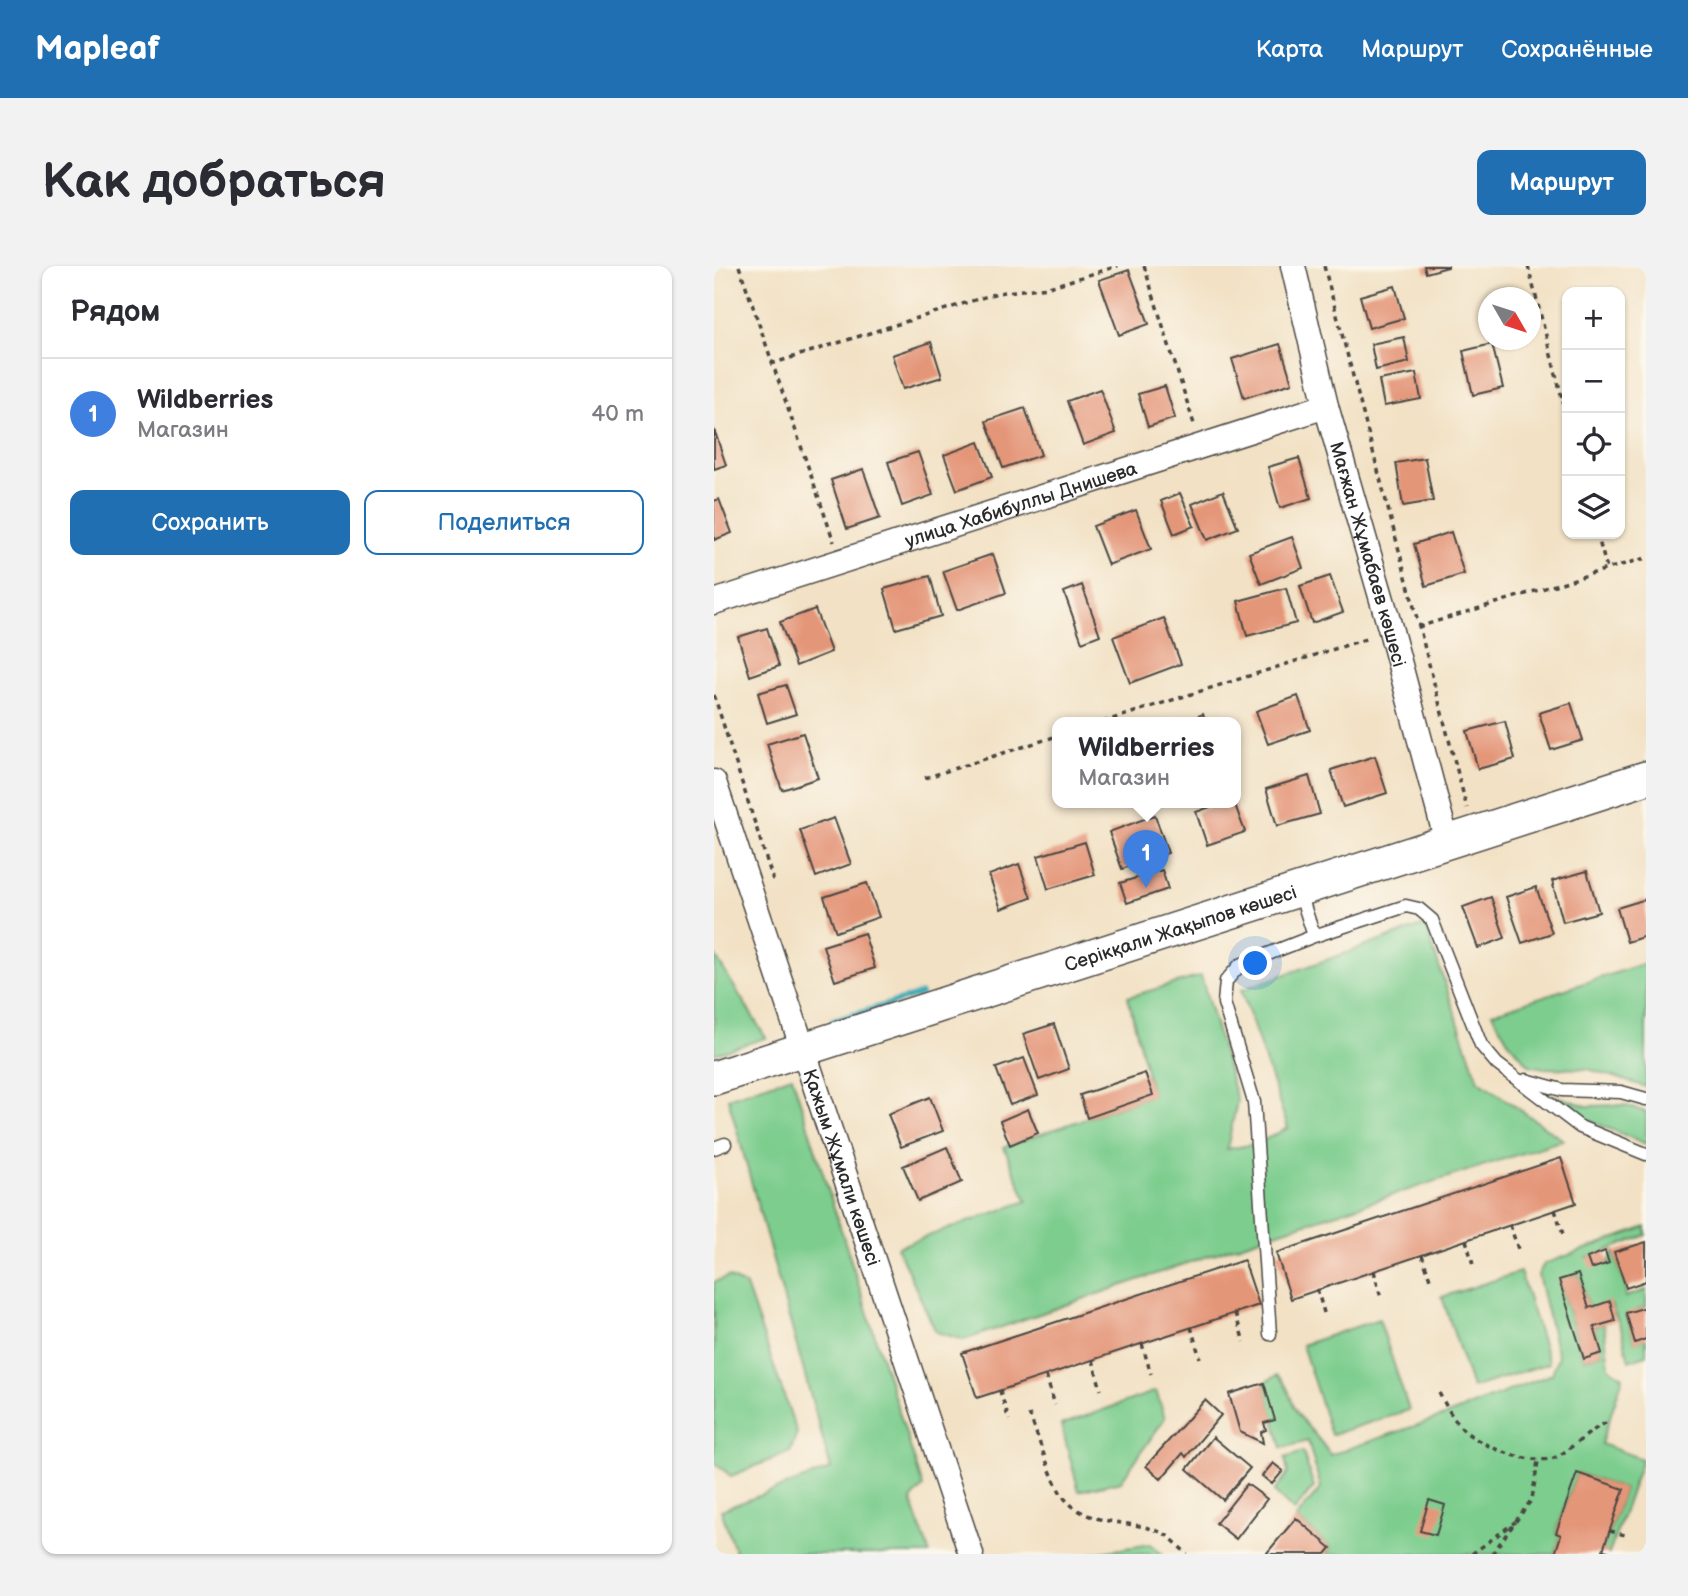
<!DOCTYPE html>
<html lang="ru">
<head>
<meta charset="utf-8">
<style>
  :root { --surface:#fff; --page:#f2f2f3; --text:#2b2b33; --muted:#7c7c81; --line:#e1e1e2; --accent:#1f6fb2 }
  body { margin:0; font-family:"Balsamiq Sans",sans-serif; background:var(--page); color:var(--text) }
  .controls { position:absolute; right:21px; top:21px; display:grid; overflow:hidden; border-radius:14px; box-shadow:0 2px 5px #0004 }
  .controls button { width:63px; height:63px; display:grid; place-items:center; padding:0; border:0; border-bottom:2px solid var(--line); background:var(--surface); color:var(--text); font:35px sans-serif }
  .compass { position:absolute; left:764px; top:21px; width:63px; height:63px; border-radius:50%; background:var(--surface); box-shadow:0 2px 5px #0004; rotate:129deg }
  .you { position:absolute; left:542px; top:698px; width:24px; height:24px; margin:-18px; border:5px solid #fff; border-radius:50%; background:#1a73e8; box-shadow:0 0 0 10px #1a73e833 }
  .badge { display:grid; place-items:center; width:46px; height:46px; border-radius:50%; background:var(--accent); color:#fff; font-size:23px; font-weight:700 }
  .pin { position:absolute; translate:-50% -58px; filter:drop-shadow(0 2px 4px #0008) }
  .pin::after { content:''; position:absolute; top:37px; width:24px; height:21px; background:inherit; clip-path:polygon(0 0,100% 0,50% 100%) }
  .popup { position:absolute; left:338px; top:451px; width:189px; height:91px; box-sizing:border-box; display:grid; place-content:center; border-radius:14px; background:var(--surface); filter:drop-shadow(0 2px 5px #0005); font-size:23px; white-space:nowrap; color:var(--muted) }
  .popup b { font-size:26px; color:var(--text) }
  .popup::after { content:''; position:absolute; left:50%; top:100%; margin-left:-14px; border:14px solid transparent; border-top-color:var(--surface) }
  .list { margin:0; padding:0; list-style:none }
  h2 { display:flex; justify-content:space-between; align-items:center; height:91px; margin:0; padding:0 28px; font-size:30px }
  h2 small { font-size:23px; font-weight:400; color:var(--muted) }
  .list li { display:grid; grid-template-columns:46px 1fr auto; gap:21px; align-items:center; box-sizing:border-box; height:112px; padding:0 28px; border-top:2px solid var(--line) }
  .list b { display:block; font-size:26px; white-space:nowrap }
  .list p { margin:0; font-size:23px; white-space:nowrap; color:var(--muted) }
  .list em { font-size:23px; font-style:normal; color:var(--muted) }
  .actions { display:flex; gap:14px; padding:21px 28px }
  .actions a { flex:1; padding:16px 0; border:2px solid var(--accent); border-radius:14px; text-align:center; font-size:24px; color:var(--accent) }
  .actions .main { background:var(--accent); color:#fff }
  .icon { flex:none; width:38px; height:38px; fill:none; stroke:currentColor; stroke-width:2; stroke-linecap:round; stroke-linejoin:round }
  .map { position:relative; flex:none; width:932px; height:1288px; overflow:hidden; border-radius:14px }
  header { display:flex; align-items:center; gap:42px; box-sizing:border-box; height:98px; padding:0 35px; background:var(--accent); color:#fff }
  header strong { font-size:33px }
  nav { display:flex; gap:38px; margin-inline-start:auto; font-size:24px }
  .intro { display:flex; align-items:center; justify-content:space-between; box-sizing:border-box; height:168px; padding:0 42px }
  h1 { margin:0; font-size:49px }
  .button { padding:18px 32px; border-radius:14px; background:var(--accent); color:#fff; font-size:24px; font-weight:700 }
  main { display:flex; gap:42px; padding:0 42px }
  aside { flex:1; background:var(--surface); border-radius:14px; box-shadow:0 2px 5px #0004 }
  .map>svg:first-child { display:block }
  .green { fill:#7dcd8e; stroke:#547c5c; stroke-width:2 }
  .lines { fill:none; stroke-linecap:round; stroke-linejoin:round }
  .stream { stroke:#3aaab7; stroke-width:6 }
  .building { fill:#e49679 }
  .service-casing { stroke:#494642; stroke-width:15 }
  .minor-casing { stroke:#494642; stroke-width:27 }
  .secondary-casing { stroke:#494642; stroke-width:36 }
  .path { stroke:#494642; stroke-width:3.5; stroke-dasharray:5 5; stroke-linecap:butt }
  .service { stroke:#fff; stroke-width:12 }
  .minor { stroke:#fff; stroke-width:24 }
  .secondary { stroke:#fff; stroke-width:33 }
  .labels { text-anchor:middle; stroke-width:5; stroke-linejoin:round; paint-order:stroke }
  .street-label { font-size:19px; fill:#2b2b2b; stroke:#fbf7ec }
</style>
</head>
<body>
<header>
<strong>Mapleaf</strong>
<nav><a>Карта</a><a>Маршрут</a><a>Сохранённые</a></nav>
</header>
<div class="intro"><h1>Как добраться</h1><a class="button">Маршрут</a></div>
<main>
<aside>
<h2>Рядом<small></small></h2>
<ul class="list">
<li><span class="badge" style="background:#3f7fe0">1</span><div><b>Wildberries</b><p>Магазин</p></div><em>40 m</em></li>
</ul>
<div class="actions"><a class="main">Сохранить</a><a>Поделиться</a></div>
</aside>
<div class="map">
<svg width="932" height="1288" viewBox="0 0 932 1288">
  <rect width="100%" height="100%" fill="#fbf7ec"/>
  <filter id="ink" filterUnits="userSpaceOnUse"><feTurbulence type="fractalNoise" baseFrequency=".0143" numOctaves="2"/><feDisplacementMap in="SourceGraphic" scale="14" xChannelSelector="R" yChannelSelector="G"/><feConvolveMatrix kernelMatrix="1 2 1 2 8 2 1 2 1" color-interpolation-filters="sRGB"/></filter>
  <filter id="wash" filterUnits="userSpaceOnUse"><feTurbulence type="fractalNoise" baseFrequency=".00686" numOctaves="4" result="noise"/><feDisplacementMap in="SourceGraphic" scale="28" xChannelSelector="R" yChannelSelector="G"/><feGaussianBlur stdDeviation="1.57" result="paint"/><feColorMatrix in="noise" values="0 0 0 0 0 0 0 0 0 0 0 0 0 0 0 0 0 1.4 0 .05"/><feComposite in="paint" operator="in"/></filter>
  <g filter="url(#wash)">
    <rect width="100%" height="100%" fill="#f2e1c4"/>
    <path class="green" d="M711 659 764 814 849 874 549 971 250 1074 222 1066 183 981 313 935 290 881 438 829 414 731 487 710 523 835 513 883 542 878 574 862 527 724Z
      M0 688 52 772 0 788Z
      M932 697V821L874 803 830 802 815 799 794 775 778 747Z
      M78 810 209 1221 197 1234 216 1288H22L7 1244 117 1203 14 832Z
      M839 829 873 840 910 839 932 846V878L862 849Z
      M932 961V969L874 992 895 997 900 986 912 1022 911 1031 932 1024V1041L912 1048 921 1076 932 1073V1089L915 1095 908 1065 896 1036 875 1042 864 1008 845 1015 870 1093 888 1087 880 1061 890 1058 895 1101 909 1111 887 1178 928 1193 895 1288 889 1284 910 1223 863 1207 842 1267 847 1269 841 1288H612L617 1282 582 1252 607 1222 594 1175 568 1182 550 1117 563 1109C577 1120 575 1135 584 1148 594 1163 607 1173 616 1189L736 1148 838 1108 844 1091 824 1009 830 998Z
      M806 1006 835 1097 758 1122 728 1031Z
      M14 1011 32 1020 83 1167 76 1186 17 1210 0 1196V1016Z
      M665 1053 695 1144 617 1169 588 1079Z
      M442 1125 451 1152 407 1215 365 1225 347 1159Z
      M589 1186 600 1221 580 1245 560 1226 574 1207 571 1192Z
      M436 1278 448 1288H377Z"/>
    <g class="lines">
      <path class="stream" d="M119 755 207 728"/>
    </g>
    <g id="blocks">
      <path class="building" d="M710 0H734V1L712 7Z
        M415 4 435 58 405 69 385 14Z
        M681 20 690 52 655 62 646 30Z
        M690 71 695 96 662 104 657 78Z
        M217 76 228 111 189 123 178 89Z
        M566 78 578 117 530 132 518 93Z
        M778 78 789 122 759 129 749 85Z
        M702 107 707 133 670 140 665 114Z
        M451 120 461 152 434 161 424 128Z
        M386 123 402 167 369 179 353 135Z
        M311 142 327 189 289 202 272 155Z
        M0 163 12 199 0 203Z
        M265 176 278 211 243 224 230 189Z
        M204 186 219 229 188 240 174 196Z
        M585 192 597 232 566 242 554 201Z
        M711 192 719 235 689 240 682 197Z
        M149 203 166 252 133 263 117 214Z
        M509 225 524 262 493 274 478 238Z
        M466 227 480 260 460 268 447 235Z
        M5 233 18 267 0 274V235Z
        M422 244 437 283 394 299 379 260Z
        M737 266 750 308 712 320 700 278Z
        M578 271 589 302 547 318 535 287Z
        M279 288 292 327 243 344 229 305Z
        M216 310 227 350 182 363 170 323Z
        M616 310 629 346 598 357 586 320Z
        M368 319 386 369 368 376 350 326Z
        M572 322 582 357 533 370 524 335Z
        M101 343 117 386 82 400 66 356Z
        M450 352 467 398 416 417 399 371Z
        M53 362 65 400 36 410 24 371Z
        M72 419 82 448 53 457 44 427Z
        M584 430 596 464 554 478 542 445Z
        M857 437 869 474 837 484 825 447Z
        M489 448 492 456H469Z
        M791 455 801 493 764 503 753 465Z
        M89 467 104 512 68 524 53 478Z
        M661 490 673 527 629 541 617 504Z
        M595 510 606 548 563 560 552 523Z
        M510 536H520L531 566 493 579 482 546Z
        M441 549 454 587 408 603 395 566Z
        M120 552 137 598 102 611 86 564Z
        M371 576 381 609 334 623 324 590Z
        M305 598 317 632 287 643 275 609Z
        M448 604 454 623 413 637 406 617Z
        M873 605 885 646 849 656 838 615Z
        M153 617 165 651 122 666 110 631Z
        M822 621 838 667 808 677 792 631Z
        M777 631 791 672 764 682 749 641Z
        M932 633V670L913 676 903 642Z
        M150 667 161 702 121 715 109 680Z
        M340 758 355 803 325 814 309 768Z
        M310 792 324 829 296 839 282 802Z
        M431 807 439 829 373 852 366 829Z
        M216 831 229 865 187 881 174 848Z
        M314 843 324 867 296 879 286 855Z
        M233 881 248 916 204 935 189 900Z
        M847 892 862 937 577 1033 562 987Z
        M932 976V1015L912 1022 900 986Z
        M891 985 895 997 877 1003 873 992Z
        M530 994 545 1039 263 1132 248 1087Z
        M864 1008 875 1042 896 1035 901 1055 880 1061 888 1087 870 1093 845 1014Z
        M932 1041V1073L921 1077 912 1047Z
        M550 1117 561 1154 550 1157 552 1164 547 1166 549 1177 526 1166 515 1128Z
        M491 1134 507 1149 472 1191 469 1187 447 1213 432 1200Z
        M499 1171 536 1202 509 1234 473 1203Z
        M559 1197 569 1205 558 1218 548 1210Z
        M863 1207 910 1223 889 1284 894 1285 893 1288H841L847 1269 842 1267Z
        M533 1218 553 1233 522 1273 502 1257Z
        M715 1234 731 1239 722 1269 706 1265Z
        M582 1252 617 1282 612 1288H552Z"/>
    </g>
  </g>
  <g filter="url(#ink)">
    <use href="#blocks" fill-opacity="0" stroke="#494642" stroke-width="2"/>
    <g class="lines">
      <g class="service-casing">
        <path id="service" d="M585 624 600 670 692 640 705 643 718 654 767 779 783 798 866 861 932 888
          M812 814 848 824 907 826 932 833
          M0 882 11 878
          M556 1068 540 836 510 737 512 715 526 699 600 670"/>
      </g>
      <g class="minor-casing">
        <g id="minor">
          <path id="s1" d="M579 0 612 140 677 365 733 576"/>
          <path id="s2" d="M0 336 612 140"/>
          <path id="s3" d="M0 516 257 1288"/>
        </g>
      </g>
      <g class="secondary-casing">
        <g id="secondary">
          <path id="s4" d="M0 812 932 512"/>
        </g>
      </g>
      <path class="path" d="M25 0 120 276
        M430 0 480 158
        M610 0 753 542
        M814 0 853 151
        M57 98 283 27 335 21 404 0
        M883 268 893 303 932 292
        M704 361 893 303
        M0 429 59 614
        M389 456 655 372
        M211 512 343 470
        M841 944 850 971
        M796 959 805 986
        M752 974 760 1002
        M708 989 717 1016
        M660 1005 667 1032
        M603 1023 611 1050
        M521 1047 530 1076
        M477 1061 486 1092
        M428 1078 437 1108
        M379 1094 387 1124
        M332 1110 341 1139
        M286 1125 295 1154
        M725 1127C733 1141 740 1156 753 1167 773 1182 815 1199 840 1192 852 1188 875 1164 894 1156
        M315 1148C323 1167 339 1220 351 1233 379 1264 420 1251 452 1269 460 1274 466 1282 473 1288
        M896 1265 911 1269
        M758 1288 801 1256
        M778 1288 818 1233 824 1195"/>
      <use href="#service" class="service"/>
      <use href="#minor" class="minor"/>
      <use href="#secondary" class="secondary"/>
    </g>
  </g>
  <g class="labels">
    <g class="street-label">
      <text dy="7" stroke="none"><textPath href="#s2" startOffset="322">улица Хабибуллы Днишева</textPath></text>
      <text dy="7" stroke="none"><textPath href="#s1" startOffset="298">Мағжан Жұмабаев көшесі</textPath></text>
      <text dy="7" stroke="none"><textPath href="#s4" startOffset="490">Серікқали Жақыпов көшесі</textPath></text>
      <text dy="7" stroke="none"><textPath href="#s3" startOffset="406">Қажым Жұмали көшесі</textPath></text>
    </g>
  </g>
</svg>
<div class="controls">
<button>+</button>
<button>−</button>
<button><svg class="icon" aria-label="locate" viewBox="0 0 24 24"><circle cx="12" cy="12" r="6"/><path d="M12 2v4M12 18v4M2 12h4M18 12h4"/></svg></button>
<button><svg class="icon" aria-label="layers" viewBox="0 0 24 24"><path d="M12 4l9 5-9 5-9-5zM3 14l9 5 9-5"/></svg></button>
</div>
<svg class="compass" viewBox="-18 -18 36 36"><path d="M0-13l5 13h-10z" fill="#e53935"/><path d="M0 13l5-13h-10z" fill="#7c7c81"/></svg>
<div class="you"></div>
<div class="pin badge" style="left:432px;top:622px;background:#3f7fe0">1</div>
<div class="popup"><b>Wildberries</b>Магазин</div>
</div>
</main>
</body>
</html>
